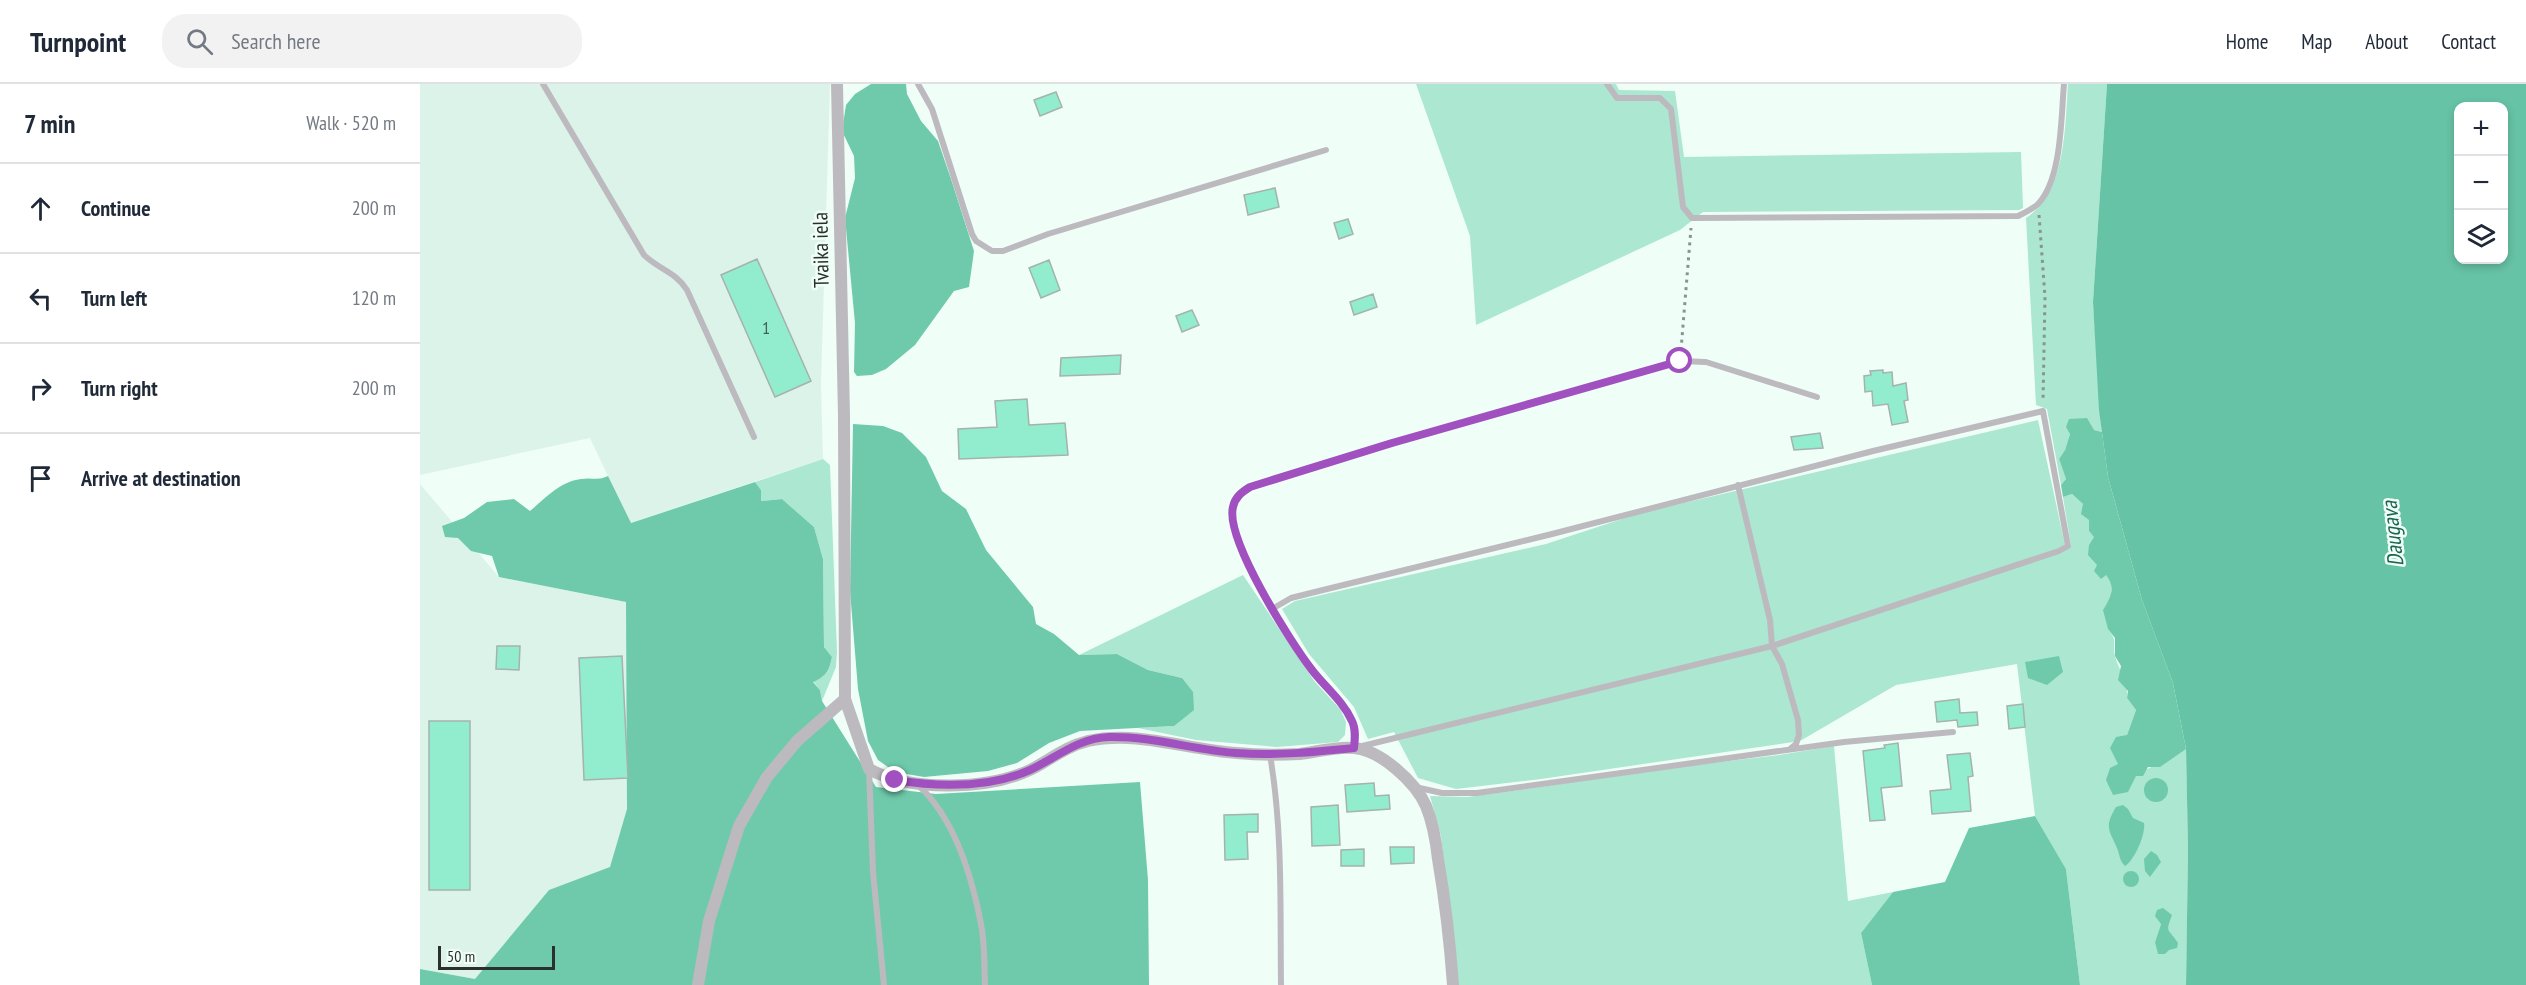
<!DOCTYPE html>
<html lang="en">
<head>
<meta charset="utf-8">
<style>
  :root { --surface:#fff; --page:#f2f2f3; --text:#1f2937; --muted:#747a83; --line:#e0e1e3 }
  body { margin:0; font-family:"PT Sans Narrow",sans-serif; background:var(--page); color:var(--text) }
  .controls { position:absolute; right:18px; top:18px; display:grid; overflow:hidden; border-radius:12px; box-shadow:0 3px 9px #0003 }
  .controls button { width:54px; height:54px; display:grid; place-items:center; padding:0; border:0; border-bottom:2px solid var(--line); background:var(--surface); color:var(--text); font:30px sans-serif }
  .scale { position:absolute; left:18px; bottom:15px; width:117px; box-sizing:border-box; padding-left:6px; border:3px solid #2b302e; border-top:0; font-size:16px; line-height:21px; white-space:nowrap; color:#2b302e; -webkit-text-stroke:4px #f0fef8; paint-order:stroke }
  .stop { position:absolute; width:18px; height:18px; margin:-14px; border:4px solid #a150c0; border-radius:50%; background:#fff }
  .stop.end { background:#a150c0; border-color:#fff; box-shadow:0 2px 6px #0008 }
  .list { margin:0; padding:0; list-style:none }
  h2 { display:flex; justify-content:space-between; align-items:center; height:78px; margin:0; padding:0 24px; font-size:26px }
  h2 small { font-size:20px; font-weight:400; color:var(--muted) }
  .list li { display:grid; grid-template-columns:39px 1fr auto; gap:18px; align-items:center; box-sizing:border-box; height:90px; padding:0 24px; border-top:2px solid var(--line) }
  .list b { display:block; font-size:22px; white-space:nowrap }
  .list em { font-size:20px; font-style:normal; color:var(--muted) }
  .icon { flex:none; width:33px; height:33px; fill:none; stroke:currentColor; stroke-width:2; stroke-linecap:round; stroke-linejoin:round }
  .map { position:relative; flex:none; width:2106px; height:901px; overflow:hidden }
  header { display:flex; align-items:center; gap:36px; box-sizing:border-box; height:84px; padding:0 30px; background:var(--surface); border-bottom:2px solid var(--line) }
  header strong { font-size:28px }
  nav { display:flex; gap:33px; margin-inline-start:auto; font-size:21px }
  .search { width:420px; height:54px; background:var(--page); display:flex; align-items:center; gap:15px; box-sizing:border-box; padding:0 21px; border-radius:24px; color:var(--muted); font-size:22px }
  main { display:flex }
  aside { flex:1; background:var(--surface) }
  .map>svg:first-child { display:block }
  .built { fill:#dcf3ea }
  .green { fill:#abe7d1; fill-rule:evenodd }
  .forest { fill:#6fcaac }
  .water { fill:#67c3a5; fill-rule:evenodd }
  .building { fill:#91edce; stroke:#a5b2ad; stroke-width:1.5 }
  .lines { fill:none; stroke-linecap:round; stroke-linejoin:round }
  .path { stroke:#8a938f; stroke-width:3; stroke-dasharray:3 4.5; stroke-linecap:butt }
  .lane { stroke:#bdbabf; stroke-width:6 }
  .street { stroke:#bdbabf; stroke-width:12 }
  .route { stroke:#a150c0; stroke-width:8 }
  .labels { text-anchor:middle; stroke-width:5; stroke-linejoin:round; paint-order:stroke }
  .number-label { font-size:18px; fill:#445f56 }
  .street-label { font-size:21px; fill:#2b302e; stroke:#f0fef8 }
  .water-label { font-size:22px; font-style:italic; fill:#1d6450; stroke:#f0fef8 }
</style>
</head>
<body>
<header>
<strong>Turnpoint</strong>
<div class="search"><svg class="icon" aria-label="search" viewBox="0 0 24 24"><circle cx="10" cy="10" r="6"/><path d="M15 15l6 6"/></svg>Search here</div>
<nav><a>Home</a><a>Map</a><a>About</a><a>Contact</a></nav>
</header>
<main>
<aside>
<h2>7 min<small>Walk · 520 m</small></h2>
<ul class="list">
<li><svg class="icon" aria-label="ahead" viewBox="0 0 24 24"><path d="M12 20V5M6 11l6-6 6 6"/></svg><div><b>Continue</b></div><em>200 m</em></li>
<li><svg class="icon" aria-label="left" viewBox="0 0 24 24"><path d="M17 20v-9H6M10 6l-5 5 5 5"/></svg><div><b>Turn left</b></div><em>120 m</em></li>
<li><svg class="icon" aria-label="right" viewBox="0 0 24 24"><path d="M7 20v-9h11M14 6l5 5-5 5"/></svg><div><b>Turn right</b></div><em>200 m</em></li>
<li><svg class="icon" aria-label="arrive" viewBox="0 0 24 24"><path d="M6 21V4h12l-3 4 3 4H6"/></svg><div><b>Arrive at destination</b></div></li>
</ul>
</aside>
<div class="map">
<svg width="2106" height="901" viewBox="0 0 2106 901">
  <rect width="100%" height="100%" fill="#f0fef8"/>
  <path class="built" d="M0 0H410L401 300 403 375 210 439 170 354 0 391Z
    M0 400 79 493 206 518 227 823 55 895 0 885Z"/>
  <path class="green" d="M996 0H1196L1199 6 1255 7 1264 73 1601 68 1603 124 1599 126 1283 128 1260 146 1056 241 1050 152Z
    M1648 0H1687L1673 218 1682 348 1674 346 1650 350 1645 366 1639 375 1646 395 1641 401 1627 325 1616 321 1606 134C1646 108 1645 43 1648 0Z
    M1618 336 1646 466 1651 462 1643 413 1652 410 1663 420 1669 436V447L1675 453 1686 490 1692 498 1688 545C1698 557 1692 559 1695 572 1699 587 1709 598 1707 614L1716 626 1707 651 1716 691 1766 665 1768 765 1766 901H1660L1646 785 1615 732 1597 580 1476 601 1380 657 1121 695 1036 705 998 694 974 648 948 655 934 623 889 570 862 525 875 517 1126 460 1217 430ZM1741 840 1746 842 1747 847 1753 852 1735 858Z
    M403 375 410 381 417 568 416 583 402 617 400 606 393 597C407 593 409 587 412 573L404 563 403 475 394 443 362 415 341 417V406L335 398Z
    M823 491 895 598 920 625 926 638 925 651 918 658 857 663 776 656 718 644 754 642 762 594 728 586 697 570 659 571Z
    M1414 662 1428 817 1473 808 1441 849 1452 901H1038L1021 752 1010 712 1047 713 1100 706 1226 687 1359 671Z"/>
  <path class="forest" d="M451 0H486L487 10 501 37 518 57 532 98 554 167 549 203 534 207 495 261 466 285 452 291 437 292 434 288 435 239 425 134 435 94 434 72 422 47 426 21 435 10Z
    M1667 334 1674 346 1682 348 1688 393 1722 516 1753 599 1766 665 1740 683H1728L1723 692H1716L1708 708 1693 711 1686 696 1690 684 1698 680 1690 664 1696 653 1707 651 1716 626 1707 614 1708 607 1698 596 1701 582 1695 572V554L1688 545 1683 526C1691 513 1696 503 1686 491L1681 495 1674 487 1677 481 1668 471 1669 461 1674 453 1669 447V436L1661 430 1663 420 1652 410 1643 413 1641 401 1646 395 1639 375 1645 366 1650 350 1646 343 1649 335Z
    M433 340 463 342 482 349 506 373 522 407 546 425 566 466 613 523 616 540 634 550 659 571 697 570 728 586 762 594 773 608 774 626 754 642 660 647 629 659 597 679 568 687 504 693 475 688 458 676 448 657 438 605 430 507Z
    M188 392 211 439 335 398 341 406V417L362 415 394 443 403 475 404 563 412 573C409 587 407 592 393 598L400 606 402 617 456 703 516 710 720 698 728 796 729 901H0V885L55 895 129 806 190 783 207 725 206 518 79 493 72 472 51 467 38 454 25 453 22 442 44 434 67 418 94 415 110 427C127 413 139 398 161 395 172 393 178 397 188 392Z
    M1639 572 1643 588 1627 601 1608 594 1605 578Z
    M1724 706a12 12 0 1 1 24 0a12 12 0 1 1-24 0Z
    M1703 721 1708 725 1713 734 1724 739C1726 750 1714 777 1705 782 1699 776 1700 771 1697 764 1689 746 1684 743 1696 723Z
    M1615 732 1646 785 1660 901H1452L1441 849 1473 808 1525 798 1549 744Z
    M1731 767 1737 771 1741 778 1730 793 1725 787 1724 775Z
    M1703 795a8 8 0 1 1 16 0a8 8 0 1 1-16 0Z
    M1743 824 1752 831C1745 850 1748 843 1758 859L1757 864 1749 866 1745 870H1738L1735 858 1741 840 1735 832 1737 826Z"/>
  <path class="water" d="M1687 0H2106V901H1766L1768 765 1766 665 1753 599 1722 516 1688 393 1679 326 1673 218ZM2038 22H2084V176H2038Z"/>
  <path class="building" d="M636 8 642 23 620 32 614 16Z
    M855 104 859 123 828 131 824 111Z
    M928 135 933 150 919 155 914 139Z
    M337 175 391 297 355 313 301 191Z
    M629 176 640 206 621 214 609 184Z
    M953 210 957 223 934 231 930 218Z
    M772 226 779 241 762 248 756 232Z
    M701 271 700 290 640 292 641 274Z
    M1463 286V289L1472 288 1473 302 1486 299 1488 316 1484 317 1488 338 1472 341 1468 320 1453 322 1452 307 1445 308 1444 292 1451 291 1450 287Z
    M607 315 609 341 645 339 648 371 539 375 538 345 577 343 575 317Z
    M1400 349 1403 364 1374 366 1371 353Z
    M77 562H100L99 586 76 585Z
    M202 572 208 694 164 696 159 574Z
    M1539 615 1540 629 1557 628 1558 641 1538 643 1537 636 1517 638 1515 618Z
    M1603 620 1605 643 1589 645 1587 622Z
    M9 637H50V806H9Z
    M1478 659 1482 702 1461 704 1465 736 1450 737 1443 667 1465 664 1464 661Z
    M1550 669 1553 692 1548 693 1551 727 1512 730 1510 707 1531 705 1527 671Z
    M954 699 955 712 969 711 970 725 927 728 925 701Z
    M918 721 920 761 892 762 891 723Z
    M838 730V748H827L828 775 805 776 804 731Z
    M970 763H994V779L971 780Z
    M944 765V782H921V766Z"/>
  <g class="lines">
    <path class="path" d="M1619 131 1625 213 1623 317
      M1261 266 1271 144"/>
    <path class="lane" d="M123 0 224 171C238 185 256 188 267 206L334 353
      M498 0 512 25 552 150 556 157 572 167H583L628 150 906 66
      M1187 0 1197 14H1240L1251 25 1263 123 1272 134 1598 132C1604 129 1613 125 1618 120 1642 95 1641 33 1644 0
      M1318 401 1350 536 1352 562 1362 580 1378 636 1379 651 1376 660 1370 665
      M852 525 871 514 903 506 1132 450 1453 367 1623 327 1648 462 1639 467 1352 562 934 664C935 655 936 645 932 637 923 617 905 603 892 586 871 559 805 455 813 423 815 413 821 408 830 403L972 359 1260 277 1286 278 1397 313
      M850 671C863 747 860 825 861 901
      M449 685 453 788 464 901
      M499 702C535 735 552 793 561 840 565 860 564 881 565 901
      M995 703 1022 709H1057L1424 658 1533 648"/>
    <path class="street" d="M417 0 424 332 425 615 449 685C490 708 570 706 612 685 631 675 647 662 668 657 717 646 768 666 817 669 837 671 860 671 880 670 897 668 917 662 934 664 961 666 996 699 1006 722 1013 739 1016 757 1018 775 1025 816 1030 859 1033 901
      M278 901 289 837 319 742 347 693 377 657 425 615"/>
  </g>
  <g class="lines">
    <path class="route" d="M475 696C518 703 569 704 610 686 636 674 658 654 689 653 732 652 774 666 816 669 856 672 895 668 934 664 935 655 936 645 932 637 923 617 905 603 892 586 871 559 805 455 813 423 815 413 822 408 830 403L972 359 1260 277"/>
  </g>
  <g class="labels">
    <g class="number-label">
      <text x="346" y="250">1</text>
    </g>
    <g class="street-label">
      <text transform="translate(401 166) rotate(-91)" y="7">Tvaika iela</text>
    </g>
    <g class="water-label">
      <text transform="translate(1972 450) rotate(-96)" y="8">Daugava</text>
    </g>
  </g>
</svg>
<div class="controls">
<button>+</button>
<button>−</button>
<button><svg class="icon" aria-label="layers" viewBox="0 0 24 24"><path d="M12 4l9 5-9 5-9-5zM3 14l9 5 9-5"/></svg></button>
</div>
<div class="scale">50 m</div>
<div class="stop" style="left:1260px;top:277px"></div>
<div class="stop end" style="left:475px;top:696px"></div>
</div>
</main>
</body>
</html>
